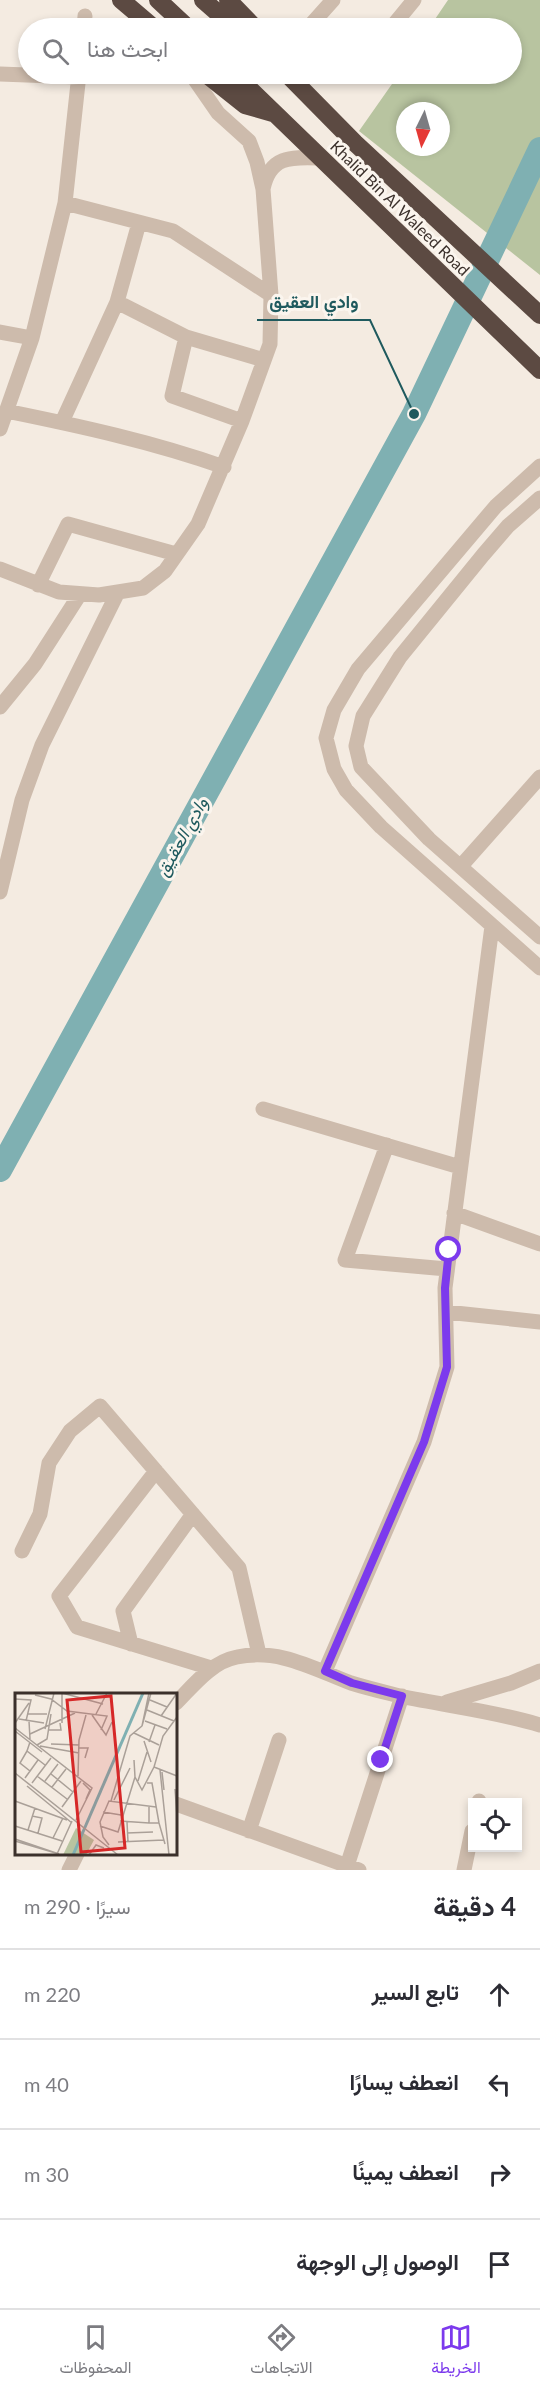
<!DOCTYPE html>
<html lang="ar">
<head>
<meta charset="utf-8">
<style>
  :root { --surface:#fff; --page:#f7f7f7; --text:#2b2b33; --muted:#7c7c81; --line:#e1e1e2; --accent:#7c3aed }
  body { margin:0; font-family:Lato,Vazirmatn,sans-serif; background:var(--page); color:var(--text); direction:rtl }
  .controls { position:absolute; right:18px; bottom:18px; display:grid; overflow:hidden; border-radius:0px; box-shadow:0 3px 9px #0003 }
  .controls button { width:54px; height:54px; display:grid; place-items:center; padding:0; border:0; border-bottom:2px solid var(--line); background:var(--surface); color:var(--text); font:30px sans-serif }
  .compass { position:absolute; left:396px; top:102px; width:54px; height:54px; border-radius:50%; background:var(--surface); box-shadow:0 3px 9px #0003; rotate:185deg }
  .stop { position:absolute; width:18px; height:18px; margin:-14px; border:4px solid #7c3aed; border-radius:50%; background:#fff }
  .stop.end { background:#7c3aed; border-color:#fff; box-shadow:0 2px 6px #0008 }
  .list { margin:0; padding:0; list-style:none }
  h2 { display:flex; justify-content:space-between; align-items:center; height:78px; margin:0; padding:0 24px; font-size:26px }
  h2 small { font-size:20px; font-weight:400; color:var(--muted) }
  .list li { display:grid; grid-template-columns:39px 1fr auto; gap:18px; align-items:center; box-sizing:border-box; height:90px; padding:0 24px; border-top:2px solid var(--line) }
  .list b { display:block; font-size:22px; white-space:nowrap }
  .list em { font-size:20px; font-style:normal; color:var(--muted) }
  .icon { flex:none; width:33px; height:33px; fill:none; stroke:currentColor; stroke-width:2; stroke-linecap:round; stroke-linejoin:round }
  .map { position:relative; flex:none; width:540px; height:1870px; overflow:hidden; direction:ltr }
  .search { position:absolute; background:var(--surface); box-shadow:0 3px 9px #0003; left:18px; right:18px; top:18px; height:66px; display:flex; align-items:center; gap:15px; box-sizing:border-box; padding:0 21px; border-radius:33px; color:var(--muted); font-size:22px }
  .sheet { height:438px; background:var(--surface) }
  nav { display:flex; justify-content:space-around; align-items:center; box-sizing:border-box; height:84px; border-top:2px solid var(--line); background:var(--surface); font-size:16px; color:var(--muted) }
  nav a { display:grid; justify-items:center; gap:3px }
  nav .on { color:var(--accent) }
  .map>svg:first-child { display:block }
  .green { fill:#b8c4a0; fill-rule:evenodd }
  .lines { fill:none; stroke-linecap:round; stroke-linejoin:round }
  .river { stroke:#7fb0b2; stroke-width:24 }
  .minor { stroke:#cdbbac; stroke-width:15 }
  .highway { stroke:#5c4a42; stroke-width:18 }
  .route { stroke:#7c3aed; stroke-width:8 }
  .labels { text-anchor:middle; stroke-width:6; stroke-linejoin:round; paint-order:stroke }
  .street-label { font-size:16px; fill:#3b302b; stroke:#fbf5ee }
  .water-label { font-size:18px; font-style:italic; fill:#1f5a5e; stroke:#fbf5ee }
  .inset-river { fill:none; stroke:#7fb0b2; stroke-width:3 }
  .inset-road { fill:none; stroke:#aaa098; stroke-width:1.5 }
  .view { fill:#d62828; fill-opacity:0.15; stroke:#d62828; stroke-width:3 }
  .inset-edge { fill:none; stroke:#3b302b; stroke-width:3 }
  .leader { fill:none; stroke:#1f5a5e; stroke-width:2 }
  .callout-dot { fill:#1f5a5e; stroke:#fbf5ee; stroke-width:2 }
  .callout-label { font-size:18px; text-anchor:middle; font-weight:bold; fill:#1f5a5e; stroke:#fbf5ee; stroke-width:6; stroke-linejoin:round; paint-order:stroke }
</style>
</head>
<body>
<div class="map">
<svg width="540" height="1870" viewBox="0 0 540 1870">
  <rect width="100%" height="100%" fill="#f4ebe1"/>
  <path class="green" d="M448 0H540V275L359 131 399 74H512V28H429ZM405 111H441V147H405Z"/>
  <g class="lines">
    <path class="river" d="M0 1170 414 414 540 149"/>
    <path class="minor" d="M84 28 85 16
      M308 28 333 0
      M391 28 414 0
      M0 74 79 77
      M263 189C270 155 292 157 320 158
      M65 203 79 74
      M117 302 186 337 264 360
      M0 332 32 338
      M186 337 172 396 242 421
      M6 411C80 426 153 442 224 467
      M62 422 117 302 139 223
      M0 429 32 338 65 203 173 231 271 295
      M540 466 496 506 358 669 334 710 326 738 334 769 346 790 381 827 540 968
      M540 498 508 526 483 555 400 657 363 716 356 746 361 767 429 839 540 937
      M0 569 59 592 99 595 143 588 165 571 198 524 242 421 270 344 271 295 263 189 257 162 249 141 218 113 191 74
      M38 585 68 524 176 554
      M0 707 35 664 80 594
      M461 866 540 777
      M0 892 22 800 42 745 118 592
      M263 1109 460 1167
      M387 1145 345 1260 447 1269
      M454 1213 540 1244
      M446 1312 540 1322
      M156 1471 59 1596 77 1627 211 1668
      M22 1551 40 1514 49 1463 70 1431 100 1406 239 1568 259 1654
      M131 1644 123 1611 193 1514
      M325 1671 424 1442 447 1367 445 1288 492 926
      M447 1702 511 1683 540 1671
      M176 1703C193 1686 211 1662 237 1657 278 1648 314 1669 351 1683 367 1688 384 1692 400 1696 447 1706 494 1711 540 1725
      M479 1802V1801
      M176 1804 359 1870
      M249 1831 279 1740
      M347 1866 402 1696
      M69 1870 77 1854
      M464 1870 472 1831"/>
    <path class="highway" d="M121 0 154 28
      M158 0 188 28
      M203 0 235 28
      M228 0 255 28
      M206 74 245 105 273 113
      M234 74 540 370
      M287 74 355 143 540 315"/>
  </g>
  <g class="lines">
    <path class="route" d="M381 1760 402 1696 352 1683 325 1671 424 1442 447 1367 445 1288 449 1250"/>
  </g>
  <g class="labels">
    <g class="street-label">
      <text transform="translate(400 208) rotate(44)" y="6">Khalid Bin Al Waleed Road</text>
    </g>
    <g class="water-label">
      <text transform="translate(182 837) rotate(-61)" y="6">وادي العقيق</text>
    </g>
  </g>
  <g transform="translate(15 1693)">
    <rect width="162" height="162" fill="#f4ebe1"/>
    <path d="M61 135 79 147 71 162H48Z" fill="#b8c4a0"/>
    <path class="inset-river" d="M58 162 128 0"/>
    <path class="inset-road" d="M134 0 127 33 136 0M20 2 36 6 52 18 92 23 86 37M0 6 16 7 11 28M135 7 152 14M132 17 159 28M13 21H32M81 21 92 0M77 22 91 42 97 29M146 23 162 0M162 24 148 43 139 74 162 83M4 26 29 30M14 28 15 46M130 28 152 36M0 30 14 10M47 30V0L88 11M0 35 77 95 61 127M30 36 39 0M34 37H46L45 30M0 38 27 59M119 40 144 52M15 41 60 20M129 48 136 69M15 49 12 58 30 72M134 49 140 32M36 51 64 52M22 52 32 46 36 21M25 53 64 60M64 55H73L70 65M12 58 5 70 15 78M119 67 120 84 127 97 139 74M145 77 154 162M147 79 149 97M0 80 103 162M36 81 58 99M22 83 52 106M63 83 64 47 71 22M10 85 23 67M30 88 43 71M123 88 132 59M17 90 36 65M68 90 75 97 71 106M132 90H137L144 130M12 93 57 130M37 94 51 76M160 96 162 123M99 107 115 75M0 108 52 127M96 108 115 43 127 33M47 114 66 88M134 114V130H144L150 151M88 119 106 122M17 123 27 125 23 140M105 128 134 130M112 129 113 149M0 133 47 148M85 133 103 139 120 84M13 137 20 115M112 140 138 139M38 145 48 125M0 146 44 161 0 148M103 149 149 147M94 152 88 144 85 129 94 108 141 114M42 161 57 128M74 162 81 152 89 155"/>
    <path class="view" d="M96 3 110 155 66 159 52 7Z"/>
    <rect width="162" height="162" class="inset-edge"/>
  </g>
  <path class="leader" d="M414 414L370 320H257"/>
  <circle class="callout-dot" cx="414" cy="414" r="6"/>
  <g class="callout-label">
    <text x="314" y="308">وادي العقيق</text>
  </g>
</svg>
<div class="controls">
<button><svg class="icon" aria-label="locate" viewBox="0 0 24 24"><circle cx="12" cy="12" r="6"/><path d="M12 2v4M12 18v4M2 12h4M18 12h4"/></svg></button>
</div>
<svg class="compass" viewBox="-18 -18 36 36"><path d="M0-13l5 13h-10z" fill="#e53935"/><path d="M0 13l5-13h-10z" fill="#7c7c81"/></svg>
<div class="stop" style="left:449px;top:1250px"></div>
<div class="stop end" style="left:381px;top:1760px"></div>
<div class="search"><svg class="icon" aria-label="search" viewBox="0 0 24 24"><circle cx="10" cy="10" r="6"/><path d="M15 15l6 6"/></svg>ابحث هنا</div>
</div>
<section class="sheet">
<h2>4 دقيقة<small>سيرًا · 290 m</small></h2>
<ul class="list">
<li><svg class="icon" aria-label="ahead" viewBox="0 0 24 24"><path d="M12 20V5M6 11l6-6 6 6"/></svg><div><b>تابع السير</b></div><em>220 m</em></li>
<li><svg class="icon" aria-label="left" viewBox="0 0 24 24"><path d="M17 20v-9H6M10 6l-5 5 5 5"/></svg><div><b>انعطف يسارًا</b></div><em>40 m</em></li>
<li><svg class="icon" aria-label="right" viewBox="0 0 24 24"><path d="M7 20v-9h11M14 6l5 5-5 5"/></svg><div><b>انعطف يمينًا</b></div><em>30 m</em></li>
<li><svg class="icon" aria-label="arrive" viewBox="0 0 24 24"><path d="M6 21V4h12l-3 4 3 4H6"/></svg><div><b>الوصول إلى الوجهة</b></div></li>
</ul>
</section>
<nav>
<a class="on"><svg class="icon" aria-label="map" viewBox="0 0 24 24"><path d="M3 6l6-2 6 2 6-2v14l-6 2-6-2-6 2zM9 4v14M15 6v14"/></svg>الخريطة</a>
<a><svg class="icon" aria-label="directions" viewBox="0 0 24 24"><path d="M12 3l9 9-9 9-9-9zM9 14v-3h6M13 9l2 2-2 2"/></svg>الاتجاهات</a>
<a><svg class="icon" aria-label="saved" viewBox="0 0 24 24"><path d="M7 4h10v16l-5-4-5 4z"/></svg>المحفوظات</a>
</nav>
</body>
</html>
